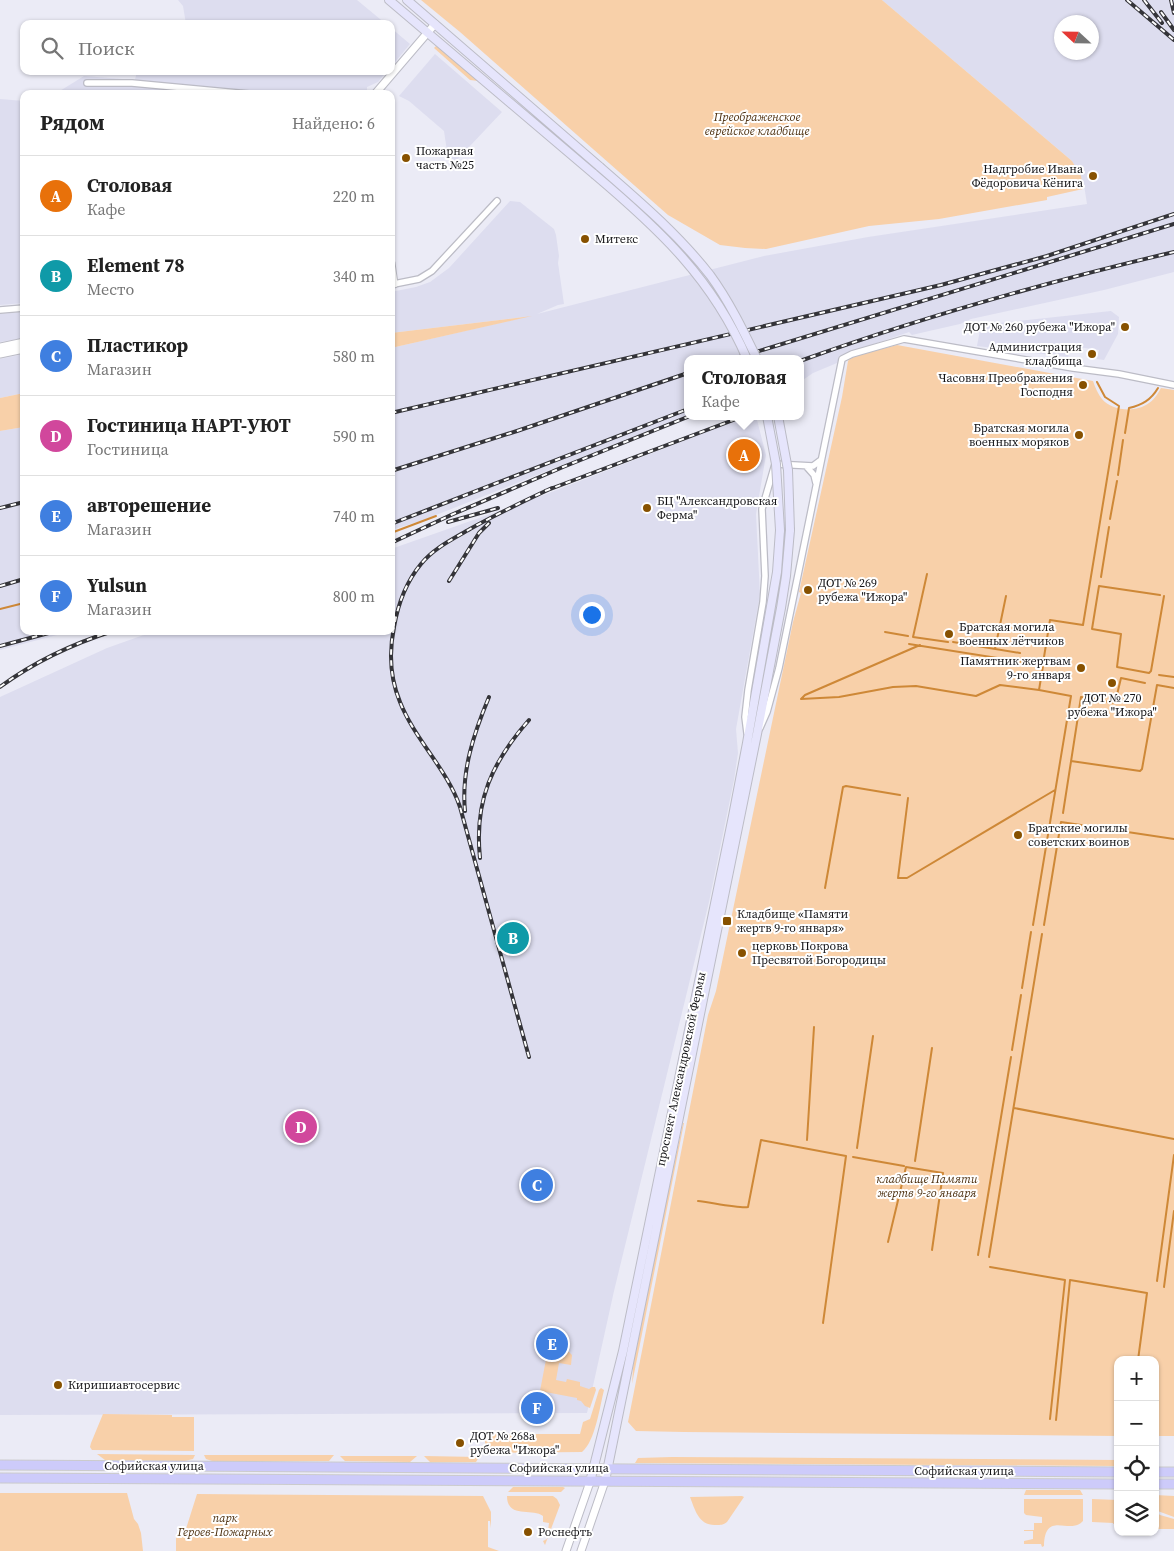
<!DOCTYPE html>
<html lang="ru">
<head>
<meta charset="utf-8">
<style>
  :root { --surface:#fff; --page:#f2f2f2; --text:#222; --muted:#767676; --line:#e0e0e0; --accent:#0b8043 }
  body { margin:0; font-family:"Source Serif 4",serif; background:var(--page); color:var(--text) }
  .controls { position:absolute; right:15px; bottom:15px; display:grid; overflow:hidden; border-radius:10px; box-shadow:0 1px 4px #0004 }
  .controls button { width:45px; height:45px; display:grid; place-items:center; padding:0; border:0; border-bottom:1px solid var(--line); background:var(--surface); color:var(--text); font:25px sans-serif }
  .compass { position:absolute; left:1054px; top:15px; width:45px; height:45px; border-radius:50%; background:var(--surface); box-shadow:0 1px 4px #0004; rotate:292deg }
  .you { position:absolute; left:591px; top:614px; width:18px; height:18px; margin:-12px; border:4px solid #fff; border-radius:50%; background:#1a73e8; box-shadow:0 0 0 8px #1a73e833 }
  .badge { display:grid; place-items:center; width:32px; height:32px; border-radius:50%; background:var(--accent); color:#fff; font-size:16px; font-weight:700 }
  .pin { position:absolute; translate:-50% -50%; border:2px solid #fff; box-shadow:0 1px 5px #0006 }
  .popup { position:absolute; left:684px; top:355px; width:120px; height:65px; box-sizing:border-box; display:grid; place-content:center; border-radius:10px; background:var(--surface); filter:drop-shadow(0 1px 4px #0005); font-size:16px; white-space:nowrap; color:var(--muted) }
  .popup b { font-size:19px; color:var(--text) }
  .popup::after { content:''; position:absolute; left:50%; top:100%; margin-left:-10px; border:10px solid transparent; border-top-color:var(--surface) }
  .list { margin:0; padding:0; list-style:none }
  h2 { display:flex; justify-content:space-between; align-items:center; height:65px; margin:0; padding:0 20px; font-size:21px }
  h2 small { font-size:16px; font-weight:400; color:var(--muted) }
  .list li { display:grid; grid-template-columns:32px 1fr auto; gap:15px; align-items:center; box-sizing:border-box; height:80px; padding:0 20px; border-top:1px solid var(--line) }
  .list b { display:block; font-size:19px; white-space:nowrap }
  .list p { margin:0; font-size:16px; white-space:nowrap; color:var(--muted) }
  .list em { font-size:16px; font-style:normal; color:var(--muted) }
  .icon { flex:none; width:28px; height:28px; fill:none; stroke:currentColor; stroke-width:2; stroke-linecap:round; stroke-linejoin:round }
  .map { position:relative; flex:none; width:1174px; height:1551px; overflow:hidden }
  .search { position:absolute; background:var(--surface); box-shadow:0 1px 4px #0004; left:20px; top:20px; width:375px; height:55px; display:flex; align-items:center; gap:12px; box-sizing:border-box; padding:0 18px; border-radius:10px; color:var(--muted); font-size:19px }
  .panel { position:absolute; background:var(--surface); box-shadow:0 1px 4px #0004; left:20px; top:90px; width:375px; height:545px; border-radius:10px }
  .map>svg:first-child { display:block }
  .built { fill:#ddddef; fill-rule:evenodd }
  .green { fill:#f8d0a9 }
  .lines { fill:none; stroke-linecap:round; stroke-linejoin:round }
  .stream { stroke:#ce8837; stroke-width:2 }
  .minor-casing { stroke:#bcbcc6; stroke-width:8 }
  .tertiary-casing { stroke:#bcbcc6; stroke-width:9 }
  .secondary-casing { stroke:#bcbcc6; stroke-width:10 }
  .primary-casing { stroke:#cbcbcc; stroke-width:11 }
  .minor { stroke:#fff; stroke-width:5.5 }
  .tertiary { stroke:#fff; stroke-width:7 }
  .secondary { stroke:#e6e5fc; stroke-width:8 }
  .primary { stroke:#cdcbfa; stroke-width:9 }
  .rail-casing { stroke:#343439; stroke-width:4 }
  .rail { stroke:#fff; stroke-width:2; stroke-dasharray:5.5; stroke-linecap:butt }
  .secondary-bridge-casing { stroke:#bcbcc6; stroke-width:10; stroke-linecap:butt }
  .secondary-bridge { stroke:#e6e5fc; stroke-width:8 }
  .poi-dot { fill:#875100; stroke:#fff; stroke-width:2 }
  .labels { text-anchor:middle; stroke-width:4; stroke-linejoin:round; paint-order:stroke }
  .park-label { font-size:12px; font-style:italic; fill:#4d300f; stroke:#fff }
  .poi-label { font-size:12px; fill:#131316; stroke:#fff; text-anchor:start }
  .street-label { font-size:12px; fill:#131316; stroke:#fff }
</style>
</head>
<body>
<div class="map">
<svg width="1174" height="1551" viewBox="0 0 1174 1551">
  <rect width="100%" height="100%" fill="#ebebf6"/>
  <path class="built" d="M178 0H357L386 24H186L183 6Z
    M882 0H1174V272L1104 290 971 319 960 324 916 334 912 335 909 332 839 356 837 363 813 373 800 382V359H688V415L421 521 391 530V348L525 317 391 333V292L416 287 430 282 449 268 510 201 520 202 554 229 556 235 559 256 558 263 564 304 558 305 537 314 764 256 868 237 1087 204 1084 185 1072 161ZM1062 22H1092V52H1062Z
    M391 28 410 44 391 67Z
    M435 54 502 112 453 164 449 165 444 131 409 101 399 96Z
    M137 71H387L378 82 367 87V94H55L84 76 135 80Z
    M0 99 24 101V303L0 305Z
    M1111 311 1119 317 1118 334 1104 360 1097 359 1099 350 1071 346 1068 357 977 346 981 325Z
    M24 312V338L0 342V314Z
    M24 354V393L0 398V359Z
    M748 416H756L766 455 756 514 760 595 736 729 738 753 734 780 709 902 614 1291 587 1413 0 1415V697L107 648 155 631H391V549L536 498Z
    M24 427V631H72L0 650V431Z"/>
  <path class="green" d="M421 0H882L1072 161 1081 176 1083 189 1047 197V200L939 219 869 226 766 249 745 248 720 245 668 215 460 32Z
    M436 46 440 49 478 81 470 80 434 48Z
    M532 316 391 348V333Z
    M897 345 1093 381C1095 387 1098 394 1102 399 1112 411 1136 413 1149 403 1155 399 1158 393 1161 388L1174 390V1436H1155V1360H1118V1436L684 1432 636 1431 628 1422 708 1015 716 991 793 622 801 593 799 592 842 397 848 361 851 357Z
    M24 393V427L0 431V398Z
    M683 1123H684L632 1384 634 1353Z
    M550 1348 569 1352 572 1355 571 1365 559 1363 556 1380 566 1382 567 1379 580 1382V1386L589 1389 592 1387H595L596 1390 590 1408 585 1406 581 1401 577 1400V1398L540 1391 548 1349Z
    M601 1388 604 1390C600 1406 595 1442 582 1452L485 1453V1440L492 1434H580L583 1422 590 1419 599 1390Z
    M103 1414 172 1415V1417H194V1451L92 1450 90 1447 91 1443Z
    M97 1454H98L195 1455 193 1459 185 1461 105 1460Z
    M204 1455H334L329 1461H212L206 1459Z
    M340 1456H417L410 1462 345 1461Z
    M424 1456 479 1457 476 1462H430Z
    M672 1457 1118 1460V1466L635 1463 638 1458Z
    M513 1487H563L565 1488 561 1492H508Z
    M1026 1490H1080L1083 1495H1024Z
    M0 1493H127L134 1519 138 1524 141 1533 143 1551H0Z
    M197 1494 483 1496 491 1512V1528L490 1521H488V1547L499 1551H527H176V1537L181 1536 185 1532Z
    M1155 1495 1174 1496V1517L1155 1510Z
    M507 1496H553L557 1499 560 1505 545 1545 543 1541 547 1539 549 1523 543 1522V1516C532 1508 507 1519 507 1496Z
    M690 1497 742 1496 744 1497 727 1522C723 1525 721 1525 716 1525 699 1526 695 1510 690 1497Z
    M1024 1499H1083V1521C1070 1536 1045 1509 1044 1546L1042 1547 1041 1544H1024V1541L1033 1539V1531H1024V1530H1034V1523H1042V1517L1026 1515 1024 1513Z
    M1092 1499 1118 1500 1117 1522 1113 1524V1523L1092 1522Z
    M1155 1511 1160 1515 1174 1519V1529H1155Z"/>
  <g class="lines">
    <path class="stream" d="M1125 433 1129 408C1142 405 1151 400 1158 388
      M1118 475 1123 440
      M1110 519 1117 481
      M391 533 436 516
      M927 574 913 637 948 642
      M1101 577 1109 527
      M1160 595 1099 586 1092 629 1121 634 1117 667 1149 673 1151 671 1164 596
      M0 609 24 603
      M885 632 908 636
      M90 633 96 631
      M953 642 1020 653
      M909 644 1036 664
      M995 649 1006 596
      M1044 657 1050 620 1083 625 1119 406 1105 397 1097 382
      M1159 675 1174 677
      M801 699 839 697 893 687 916 686 976 696 1000 685 1039 690
      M801 699 805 695 920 645
      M1071 761 1140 771 1142 769 1157 685 1174 688
      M908 798 898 878H907L1055 790
      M1063 813 1081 697 1115 703 1121 678 1145 683
      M825 888 843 787 846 786 900 795
      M1033 925 1071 696 1039 690 1043 666
      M1044 925 1061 822 1174 839
      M1022 988 1031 932
      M1012 1050 1021 995
      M1014 1108 1174 1139
      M807 1140 814 1027
      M857 1148 873 1036
      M853 1157 904 1166
      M915 1161 932 1048
      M698 1201C709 1202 741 1209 748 1207L761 1140 846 1156 823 1323
      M888 1242 906 1167 943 1173 932 1250
      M978 1255 1011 1057
      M989 1257 1042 934
      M990 1267 1065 1280 1050 1419
      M1157 1281 1174 1155
      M1164 1287 1174 1211
      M1056 1420 1070 1280 1147 1293 1138 1360"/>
    <g class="minor-casing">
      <path id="minor" d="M87 83H132L249 94
        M394 284 419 279 432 271 497 201
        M0 310 24 308
        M806 466 814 475 816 483
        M760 728 767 712 779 668 842 359 852 354 904 339 1073 368 1119 374 1174 385
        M747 733 745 717 748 690 763 602 765 576 762 509 775 464 813 466 821 460"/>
    </g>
    <g class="tertiary-casing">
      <path id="tertiary" d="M375 94 435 24
        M391 263 394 284
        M0 347 24 342
        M0 354 24 349
        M566 1551 590 1482
        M581 1551 605 1481"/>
    </g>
    <g class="secondary-casing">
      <path id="secondary" d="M389 0 594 174
        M407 0 600 167
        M605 1481 757 734 781 608 786 576 790 530
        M590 1482 623 1351 733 816 747 743 777 572 780 530"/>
    </g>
    <g class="primary-casing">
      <path id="primary" d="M0 1465 1118 1472
        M1155 1472H1174
        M0 1478 1118 1484
        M1155 1484H1174"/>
    </g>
    <use href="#minor" class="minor"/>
    <use href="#tertiary" class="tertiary"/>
    <use href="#secondary" class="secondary"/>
    <use href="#primary" class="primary"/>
    <g class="rail-casing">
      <path id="rail" d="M1127 0 1174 40
        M1144 0 1162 23
        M1171 0 1174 13
        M1161 12 1174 30
        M733 359 1174 224
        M800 361C922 317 1047 282 1174 252
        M391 413 941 285 1047 256 1174 214
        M391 471 517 431 688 373
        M545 491 736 419
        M0 508 24 502
        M448 522 498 508
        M391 524 688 409
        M391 543 451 515 563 467 690 416
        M449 581 479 533 489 523
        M0 586 24 579
        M0 646 56 631
        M0 687C34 662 72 644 113 631
        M465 811C461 771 474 733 489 697
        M480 858C474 801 492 762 529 720
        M529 1057 460 807C447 769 415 740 400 702 390 678 389 652 394 627 398 604 406 582 421 564 434 548 453 539 470 529 497 514 524 501 552 488"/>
    </g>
    <use href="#rail" class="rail"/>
    <g class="secondary-bridge-casing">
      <path id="secondary-bridge" d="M600 167C639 201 678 234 710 275 729 301 743 330 757 359
        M594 174C659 229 713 279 747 359
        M767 416 776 464 780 530
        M778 416 788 470 790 530"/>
    </g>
    <use href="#secondary-bridge" class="secondary-bridge"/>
  </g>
  <g class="poi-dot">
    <circle cx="406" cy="158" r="5"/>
    <circle cx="1093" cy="176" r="5"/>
    <circle cx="585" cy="239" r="5"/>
    <circle cx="1125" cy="327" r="5"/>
    <circle cx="1092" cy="354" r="5"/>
    <circle cx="1083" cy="385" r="5"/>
    <circle cx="1079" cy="435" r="5"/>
    <circle cx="647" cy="508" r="5"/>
    <circle cx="808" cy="590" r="5"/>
    <circle cx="949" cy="634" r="5"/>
    <circle cx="1081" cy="668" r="5"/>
    <circle cx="1112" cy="683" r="5"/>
    <circle cx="1018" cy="835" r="5"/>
    <rect x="722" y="916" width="10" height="10" rx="2.5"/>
    <circle cx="742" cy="953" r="5"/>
    <circle cx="58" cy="1385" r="5"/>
    <circle cx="460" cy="1443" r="5"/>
    <circle cx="528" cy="1532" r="5"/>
  </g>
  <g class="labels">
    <g class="park-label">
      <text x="757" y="121">Преображенское<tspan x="757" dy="14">еврейское кладбище</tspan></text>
      <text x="927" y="1183">кладбище Памяти<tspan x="927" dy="14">жертв 9-го января</tspan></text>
      <text x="225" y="1522">парк<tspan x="225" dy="14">Героев-Пожарных</tspan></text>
    </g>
    <g class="poi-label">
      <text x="416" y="155">Пожарная<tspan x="416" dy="14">часть №25</tspan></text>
      <text x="1083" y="173" text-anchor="end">Надгробие Ивана<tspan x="1083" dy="14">Фёдоровича Кёнига</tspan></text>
      <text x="595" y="243">Митекс</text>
      <text x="1115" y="331" text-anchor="end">ДОТ № 260 рубежа "Ижора"</text>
      <text x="1082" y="351" text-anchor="end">Администрация<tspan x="1082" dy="14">кладбища</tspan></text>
      <text x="1073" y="382" text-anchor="end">Часовня Преображения<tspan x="1073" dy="14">Господня</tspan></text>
      <text x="1069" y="432" text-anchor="end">Братская могила<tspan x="1069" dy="14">военных моряков</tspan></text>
      <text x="657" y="505">БЦ "Александровская<tspan x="657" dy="14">Ферма"</tspan></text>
      <text x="818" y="587">ДОТ № 269<tspan x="818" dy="14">рубежа "Ижора"</tspan></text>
      <text x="959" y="631">Братская могила<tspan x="959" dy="14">военных лётчиков</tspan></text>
      <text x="1071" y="665" text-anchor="end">Памятник жертвам<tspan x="1071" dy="14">9-го января</tspan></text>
      <text x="1112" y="702" text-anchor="middle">ДОТ № 270<tspan x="1112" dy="14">рубежа "Ижора"</tspan></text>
      <text x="1028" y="832">Братские могилы<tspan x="1028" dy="14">советских воинов</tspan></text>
      <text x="737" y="918">Кладбище «Памяти<tspan x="737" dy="14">жертв 9-го января»</tspan></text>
      <text x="752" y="950">церковь Покрова<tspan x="752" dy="14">Пресвятой Богородицы</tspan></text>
      <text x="68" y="1389">Киришиавтосервис</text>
      <text x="470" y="1440">ДОТ № 268а<tspan x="470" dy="14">рубежа "Ижора"</tspan></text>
      <text x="538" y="1536">Роснефть</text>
    </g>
    <g class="street-label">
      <text transform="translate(681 1069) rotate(-78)" y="4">проспект Александровской Фермы</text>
      <text x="154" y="1470">Софийская улица</text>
      <text x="559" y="1472">Софийская улица</text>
      <text x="964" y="1475">Софийская улица</text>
    </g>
  </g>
</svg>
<div class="controls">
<button>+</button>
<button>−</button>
<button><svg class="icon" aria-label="locate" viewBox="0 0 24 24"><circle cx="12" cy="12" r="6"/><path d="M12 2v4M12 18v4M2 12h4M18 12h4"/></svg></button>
<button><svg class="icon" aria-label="layers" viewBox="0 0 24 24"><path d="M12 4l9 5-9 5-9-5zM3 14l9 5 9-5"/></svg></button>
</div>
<svg class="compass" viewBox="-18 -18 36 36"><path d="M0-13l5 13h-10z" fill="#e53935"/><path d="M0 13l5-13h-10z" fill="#767676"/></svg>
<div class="you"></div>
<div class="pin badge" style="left:744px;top:455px;background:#e8710a">A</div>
<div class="popup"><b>Столовая</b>Кафе</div>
<div class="pin badge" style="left:513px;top:938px;background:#0f9aa8">B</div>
<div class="pin badge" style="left:537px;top:1185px;background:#3f7fe0">C</div>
<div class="pin badge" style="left:301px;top:1127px;background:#d1479c">D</div>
<div class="pin badge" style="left:552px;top:1344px;background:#3f7fe0">E</div>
<div class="pin badge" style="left:537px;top:1408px;background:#3f7fe0">F</div>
<div class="search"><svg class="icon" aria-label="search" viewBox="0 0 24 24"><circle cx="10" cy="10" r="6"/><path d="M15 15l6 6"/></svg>Поиск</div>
<section class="panel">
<h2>Рядом<small>Найдено: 6</small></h2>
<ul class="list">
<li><span class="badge" style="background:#e8710a">A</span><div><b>Столовая</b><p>Кафе</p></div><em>220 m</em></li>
<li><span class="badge" style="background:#0f9aa8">B</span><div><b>Element 78</b><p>Место</p></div><em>340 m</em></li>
<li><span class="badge" style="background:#3f7fe0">C</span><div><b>Пластикор</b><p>Магазин</p></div><em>580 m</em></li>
<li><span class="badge" style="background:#d1479c">D</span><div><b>Гостиница НАРТ-УЮТ</b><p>Гостиница</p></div><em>590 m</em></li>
<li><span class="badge" style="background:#3f7fe0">E</span><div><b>авторешение</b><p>Магазин</p></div><em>740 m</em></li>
<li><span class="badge" style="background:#3f7fe0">F</span><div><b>Yulsun</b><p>Магазин</p></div><em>800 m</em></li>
</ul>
</section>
</div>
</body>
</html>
